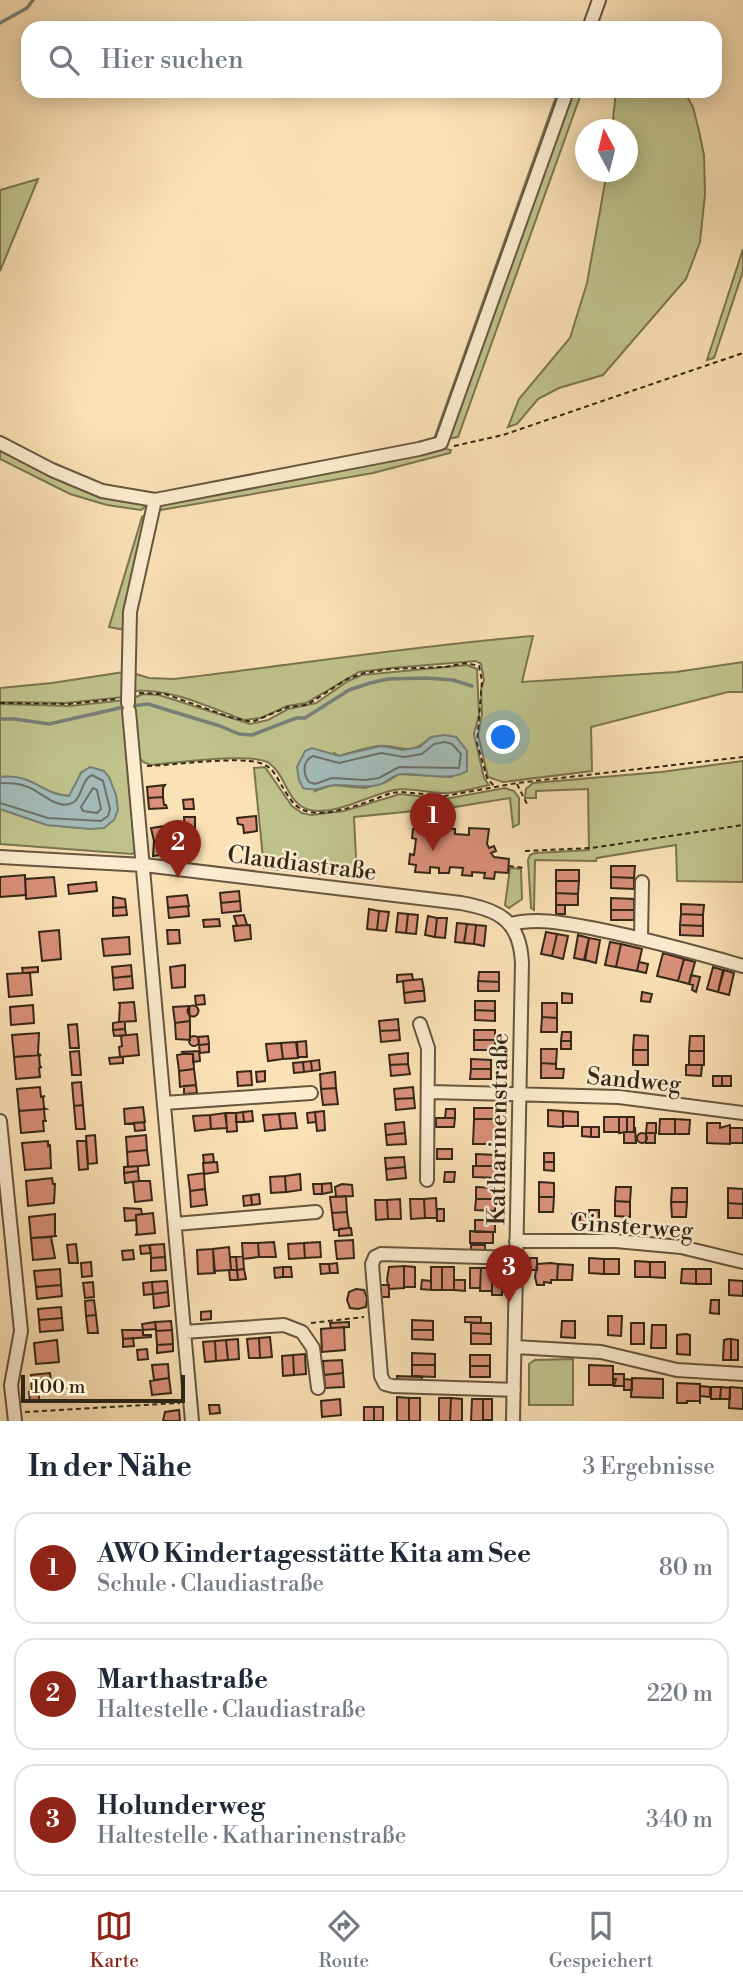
<!DOCTYPE html>
<html lang="de">
<head>
<meta charset="utf-8">
<style>
  :root { --surface:#fff; --page:#f6f6f7; --text:#1f2937; --muted:#747a83; --line:#e0e1e3; --accent:#8f2418 }
  body { margin:0; font-family:"Libre Bodoni",serif; background:var(--page); color:var(--text) }
  .compass { position:absolute; left:575px; top:119px; width:63px; height:63px; border-radius:50%; background:var(--surface); box-shadow:0 4px 18px #0003; rotate:353deg }
  .scale { position:absolute; left:21px; bottom:18px; width:164px; box-sizing:border-box; padding-left:7px; border:4px solid #342716; border-top:0; font-size:19px; line-height:24px; white-space:nowrap; color:#342716; -webkit-text-stroke:5px #fcecd0; paint-order:stroke }
  .you { position:absolute; left:504px; top:738px; width:24px; height:24px; margin:-18px; border:5px solid #fff; border-radius:50%; background:#1a73e8; box-shadow:0 0 0 10px #1a73e833 }
  .badge { display:grid; place-items:center; width:46px; height:46px; border-radius:50%; background:var(--accent); color:#fff; font-size:23px; font-weight:700 }
  .pin { position:absolute; translate:-50% -58px; filter:drop-shadow(0 2px 4px #0008) }
  .pin::after { content:''; position:absolute; top:37px; width:24px; height:21px; background:inherit; clip-path:polygon(0 0,100% 0,50% 100%) }
  .list { margin:0; padding:0; list-style:none }
  h2 { display:flex; justify-content:space-between; align-items:center; height:91px; margin:0; padding:0 28px; font-size:30px }
  h2 small { font-size:23px; font-weight:400; color:var(--muted) }
  .list li { display:grid; grid-template-columns:46px 1fr auto; gap:21px; align-items:center; box-sizing:border-box; height:112px; margin:0 14px 14px; padding:0 14px; border:2px solid var(--line); border-radius:21px }
  .list b { display:block; font-size:26px; white-space:nowrap }
  .list p { margin:0; font-size:23px; white-space:nowrap; color:var(--muted) }
  .list em { font-size:23px; font-style:normal; color:var(--muted) }
  .icon { flex:none; width:38px; height:38px; fill:none; stroke:currentColor; stroke-width:2; stroke-linecap:round; stroke-linejoin:round }
  .map { position:relative; flex:none; width:743px; height:1421px; overflow:hidden }
  .search { position:absolute; background:var(--surface); box-shadow:0 4px 18px #0003; left:21px; right:21px; top:21px; height:77px; display:flex; align-items:center; gap:18px; box-sizing:border-box; padding:0 24px; border-radius:21px; color:var(--muted); font-size:26px }
  .sheet { height:469px; background:var(--surface) }
  nav { display:flex; justify-content:space-around; align-items:center; box-sizing:border-box; height:98px; border-top:2px solid var(--line); background:var(--surface); font-size:19px; color:var(--muted) }
  nav a { display:grid; justify-items:center; gap:4px }
  nav .on { color:var(--accent) }
  .map>svg:first-child { display:block }
  .green { fill:#c0c38c; stroke:#7a7551; stroke-width:2; fill-rule:evenodd }
  .water { fill:#a3bbb9; stroke:#778078; stroke-width:2 }
  .lines { fill:none; stroke-linecap:round; stroke-linejoin:round }
  .shore { stroke:#6c7168; stroke-width:2 }
  .stream { stroke:#778078; stroke-width:3.5 }
  .building { fill:#da907a; stroke:#342716; stroke-width:2 }
  .minor-casing { stroke:#66563e; stroke-width:16 }
  .path { stroke:#342716; stroke-width:2; stroke-dasharray:5 3.5; stroke-linecap:butt }
  .minor { stroke:#fcecd0; stroke-width:12 }
  .labels { text-anchor:middle; stroke-width:5; stroke-linejoin:round; paint-order:stroke }
  .street-label { font-size:24px; fill:#342716; stroke:#fcecd0 }
</style>
</head>
<body>
<div class="map">
<svg width="743" height="1421" viewBox="0 0 743 1421">
  <rect width="100%" height="100%" fill="#fbe2b6"/>
  <filter id="stains"><feTurbulence type="fractalNoise" baseFrequency=".00286" numOctaves="4"/><feColorMatrix values="0 0 0 0 .2 0 0 0 0 .09 0 0 0 0 .02 0 0 0 .5 -.17"/></filter>
  <radialGradient id="worn" r=".72"><stop offset=".6" stop-color="#630" stop-opacity="0"/><stop offset="1" stop-color="#630" stop-opacity=".3"/></radialGradient>
  <path class="green" d="M558 91H563L439 437 433 442Z
    M572 91H582L458 437 447 439Z
    M616 91H684L693 107 699 131 704 155 705 194 700 242 686 279 603 375 559 388 538 399 517 424 508 427 519 399 570 338 587 283 607 172H628V130L612 129Z
    M38 179 0 271V190Z
    M743 249V271L714 358 707 360Z
    M0 448 139 500 146 506 141 510 107 505 70 494 0 459Z
    M440 448 451 450 450 453 373 473 155 511 158 502Z
    M147 514 125 630 109 627 142 517Z
    M533 636 522 682 676 672 743 662V692H728L591 727 592 771 503 782 488 777 478 735 482 714 481 690 484 680 481 664 476 661 391 668 359 672 306 703 287 706 261 718 244 720C208 707 174 689 135 691L131 696 129 672 149 678 174 679C294 665 413 646 533 636Z
    M467 665 477 669 479 715 474 734 484 778 489 785C474 788 457 794 442 793 426 793 410 787 394 790 369 795 335 816 310 810 287 805 287 776 269 763 253 752 173 763 151 765L143 762 137 755 131 699 143 694 159 695 250 724 268 720 288 709 316 703 348 681 362 675ZM431 737H456L467 751 452 777 399 774 386 782 365 788 332 785 315 791 334 753 339 756C352 752 365 748 378 746 402 744 408 759 431 737Z
    M124 672V697L65 703 0 702V688L52 683Z
    M125 700 136 851 132 854 0 844V809L47 825 91 829 81 773 70 796C43 795 32 774 0 777V704L70 706Z
    M743 761V882L677 881 676 845 597 858 596 861 535 860 534 910 531 908 528 860 530 855 535 853 589 850 588 789 536 791V798H525L526 789 533 783 661 772Z
    M265 767 292 806 302 813 311 815 344 811 400 794 445 799 505 788 514 791 519 798V824L513 827 510 798 455 807 354 817 357 878 264 868 254 768Z
    M510 868 521 869 522 899 509 908 505 905Z
    M573 1359V1405H529V1364L535 1360Z"/>
  <path class="water" d="M445 735 456 737 467 751V771C451 782 421 773 402 774 392 774 388 783 378 785 363 789 350 784 335 785 321 786 319 792 303 788L299 780 297 767 305 751 312 748 339 756 381 746 403 750 420 747 431 737Z
    M90 767 104 771 109 777 116 795 118 810 114 820 104 828 91 829 47 825 0 809V777C34 773 42 795 69 796L81 773Z"/>
  <g class="lines">
    <path class="shore" d="M445 742 452 744 461 754 459 768 399 767 379 778 365 780 332 778 315 784 309 782C303 774 302 761 313 756L339 763 381 753 404 757 422 754 434 744Z
      M0 783C10 783 18 783 28 787 40 791 59 812 74 802 83 795 81 780 92 775L103 781 110 809 108 816 101 821 48 818 0 803
      M93 788 97 790 101 809 97 813 83 811 81 807Z"/>
    <path class="stream" d="M0 23 27 8 33 0
      M0 719H15L49 724 124 707 148 704 220 726 239 734 252 735 296 718H305L349 690 370 683 388 679 426 678 453 680 472 686"/>
  </g>
  <path class="building" d="M165 785 163 788V797L148 798 147 787Z
    M163 797 164 805H166L167 808 149 809 148 798Z
    M193 799 194 809H184L183 800Z
    M256 816 257 831 244 833 243 825 238 824 237 818Z
    M184 817H195V832H185Z
    M420 822 435 823 434 831 443 832 444 828 455 829V834L469 835V828L489 829 487 844 489 848 494 846 496 851 491 853 494 857 509 859 508 873 495 872 494 879 484 878 485 873 472 872V876L462 875 463 868 450 867 449 873H439V868L430 867V873L415 872 416 865 409 864 410 854 414 855 416 839 412 838 413 829H420Z
    M165 826 167 840 154 841 151 828Z
    M167 840 168 854 153 856 154 841Z
    M611 866H635L634 878 611 877Z
    M556 870H579V881H556Z
    M25 875 26 895 0 897V877Z
    M54 877 56 896 26 899 25 879Z
    M611 877 634 878V889L611 888Z
    M556 881H579L578 894 556 893Z
    M96 882 97 891 69 894 68 885Z
    M239 891 240 901 221 903 220 893Z
    M556 893 578 894V905H556Z
    M187 895 189 906 168 908 167 897Z
    M113 897 125 899 126 907 113 908Z
    M611 898 634 899V910H611Z
    M240 901 241 911 222 913 221 903Z
    M681 904 704 905 703 915 681 914Z
    M556 905H565V914H556Z
    M188 906 189 916 169 918 168 908Z
    M126 907 127 915 113 916V908Z
    M369 909 379 911 377 930 367 929Z
    M611 910H634V920H611Z
    M379 911 389 912 386 931 377 930Z
    M398 913 408 914 406 933 396 932Z
    M408 914 418 915 416 934 406 933Z
    M681 914 703 915V926L680 925Z
    M244 915 247 925 237 926 234 916Z
    M428 916 437 918 435 937 425 935Z
    M437 918H447L445 938 435 937Z
    M219 919 220 926 204 927 203 920Z
    M457 923 467 924 464 943 455 942Z
    M467 924 476 925 474 944 464 943Z
    M250 925 251 939 235 941 233 926Z
    M476 925 486 926 484 946 474 944Z
    M680 925 703 926V936L680 935Z
    M59 930 61 959 42 961 39 932Z
    M167 930H179L180 943 168 944Z
    M546 932 557 934 552 956 541 954Z
    M557 934 568 936 563 959 552 956Z
    M578 935 589 938 584 960 574 958Z
    M129 937 130 954 104 956 102 939Z
    M589 938 600 940 596 963 585 960Z
    M610 942 621 944 616 967 605 965Z
    M621 944 642 949 637 971 616 967Z
    M663 953 684 959 678 981 657 976Z
    M684 959 695 962 689 984 678 981Z
    M639 962 648 964 646 973 637 971Z
    M131 965 132 976 113 978 112 967Z
    M185 965V987L172 988 170 967Z
    M38 967V972L23 973 22 968Z
    M713 967 723 970 718 992 707 989Z
    M724 970 734 973 729 995 718 992Z
    M479 972H499V982L478 981Z
    M23 973H30L32 995 9 997 7 974Z
    M412 974 413 980 397 982V975Z
    M691 975 700 977 696 992 692 990 693 985 689 984Z
    M132 976 133 988 114 990 113 978Z
    M422 979 424 990 404 993 403 981Z
    M478 981 499 982V991H478Z
    M424 990 425 1001 405 1003 404 993Z
    M642 992 652 994 650 1002 641 1001Z
    M562 993 572 994V1003H562Z
    M204 995 205 1004 196 1005 195 996Z
    M475 1001H495V1011L475 1010Z
    M134 1002 136 1021 119 1022 120 1003H118Z
    M542 1003H557V1018L542 1017Z
    M33 1005 34 1023 11 1025 10 1007Z
    M187.5 1011a5.5 5.5 0 1 1 11 0a5.5 5.5 0 1 1-11 0Z
    M189 1006 190 1021 175 1023 173 1007Z
    M475 1010 495 1011V1021L475 1020Z
    M542 1017 557 1018V1032H541Z
    M398 1019 399 1030 380 1031 379 1021Z
    M190 1021V1040L176 1039 175 1023Z
    M119 1022H125V1029L113 1030V1023Z
    M77 1024 79 1048H70L68 1025Z
    M125 1029 126 1035 114 1036 113 1030Z
    M399 1030 400 1040 381 1042 380 1031Z
    M474 1030H495V1040H474Z
    M562 1032H571V1041H561Z
    M39 1033 38 1054 41 1055 14 1057 12 1035Z
    M137 1034 139 1055 120 1057 119 1047 122 1046 121 1036H119Z
    M634 1035 648 1036V1050H633Z
    M208 1036 209 1044 199 1045 198 1037Z
    M690 1036H704V1051H689Z
    M189 1041a5 5 0 1 1 10 0a5 5 0 1 1-10 0Z
    M474 1040H495V1050H474Z
    M306 1041 307 1057H298L297 1042Z
    M561 1041H571V1049H561Z
    M296 1042 298 1058 283 1059 281 1043Z
    M281 1043 283 1059 268 1061 266 1044Z
    M209 1044V1052L200 1053 199 1045Z
    M541 1049H557L556 1064 541 1063Z
    M633 1050H648V1065H633Z
    M79 1051 81 1075H72L70 1052Z
    M199 1051 200 1061 193 1062V1054H183L182 1052Z
    M689 1051H704V1065H689Z
    M408 1053V1064L390 1065 389 1055Z
    M183 1054H193L194 1069 179 1071 177 1055Z
    M41 1055 39 1056 40 1067H42L39 1068 40 1077 16 1079 14 1057Z
    M120 1057H123V1063L110 1064 109 1058Z
    M471 1059 491 1060V1069H471Z
    M319 1060 320 1070 312 1071 311 1061Z
    M311 1061 312 1071 304 1072 303 1062Z
    M303 1062 304 1072 294 1073 293 1063Z
    M541 1063 556 1064V1069H564L563 1078H541Z
    M408 1064 410 1074 391 1076 390 1065Z
    M686 1065H702L701 1076 686 1075Z
    M194 1069 196 1085 180 1087 179 1071Z
    M471 1069H491V1079H470Z
    M251 1071 252 1085 238 1086 237 1072Z
    M265 1071V1081L257 1082 256 1072Z
    M335 1072 336 1088 321 1089 320 1074Z
    M713 1076H722V1086H713Z
    M722 1076H731V1086H722Z
    M81 1082 83 1105 74 1106 72 1083Z
    M196 1085 197 1093 184 1094V1086Z
    M40 1087 41 1097 45 1096 43 1097 44 1108 46 1109 19 1111 17 1089Z
    M413 1087 414 1098 395 1099 394 1089Z
    M336 1088 338 1104 323 1105 321 1089Z
    M414 1098 415 1108 396 1110 395 1099Z
    M83 1105 85 1129H76L74 1106Z
    M143 1107 145 1122 125 1124 124 1109Z
    M474 1108H497V1119H474Z
    M44 1109 45 1121H47H43L44 1131 21 1133 19 1111 46 1109Z
    M446 1109H455V1118H445Z
    M548 1110 563 1111V1127L548 1126Z
    M252 1111 253 1121 244 1122 243 1112Z
    M324 1111 325 1130 317 1131 315 1112Z
    M563 1111 578 1112V1126H563Z
    M243 1112 244 1122H236V1113Z
    M315 1112 316 1122 308 1123 307 1113Z
    M225 1113 227 1128 211 1129 210 1115Z
    M226 1113H236L237 1131 227 1132Z
    M295 1113 297 1128 281 1129 279 1114Z
    M279 1114 281 1129 265 1131 263 1115Z
    M210 1115 211 1129 195 1131 193 1116Z
    M604 1117H619V1132H604Z
    M619 1117H627V1132L619 1133Z
    M627 1117H634V1132H627Z
    M436 1118H455L454 1127H436Z
    M474 1119H497L496 1144H473Z
    M660 1119H675V1134H659Z
    M675 1119 690 1120 689 1134H675Z
    M144 1122 145 1130 135 1131 134 1123Z
    M404 1122 405 1133 386 1135 385 1124Z
    M647 1123H656V1133H646Z
    M707 1123H720V1128L730 1125V1144L707 1143Z
    M582 1127H591V1137L582 1136Z
    M591 1127H599V1137H591Z
    M635 1127 636 1143H624V1132H634Z
    M730 1128H743V1143H730Z
    M637 1138a5 5 0 1 1 10 0a5 5 0 1 1-10 0Z
    M405 1133 406 1144 387 1145 386 1135Z
    M646 1133H655V1143H646Z
    M95 1135 97 1163 88 1164 86 1136Z
    M146 1135 147 1150 127 1152 126 1137Z
    M48 1141V1146L50 1145 51 1168 25 1170 22 1143Z
    M77 1141H86L88 1169 79 1170Z
    M437 1149H452V1159H437Z
    M147 1150 149 1165 128 1167 127 1152Z
    M544 1153H554V1162H544Z
    M213 1154 214 1162 204 1163 203 1155Z
    M476 1154 496 1155V1166H476Z
    M404 1157 405 1167 386 1169 385 1158Z
    M217 1162 218 1172 204 1174 203 1163Z
    M544 1162H554V1171L544 1170Z
    M138 1166V1171L124 1173V1167Z
    M473 1166H496V1171H499V1178L473 1177Z
    M405 1167 406 1178 387 1180 386 1169Z
    M138 1171 139 1181 125 1183 124 1173Z
    M445 1172H455L454 1182H444Z
    M204 1173 205 1189 190 1191 188 1175Z
    M300 1174 301 1190 286 1192 285 1176Z
    M285 1176 286 1192 271 1193 270 1177Z
    M52 1178 53 1184H55L54 1203 28 1206 26 1181Z
    M139 1181H150L152 1200 135 1202 133 1182Z
    M539 1182 554 1183V1197H539Z
    M331 1183 332 1192 322 1194V1184Z
    M313 1184H322V1194H314Z
    M342 1184 352 1185 353 1196 336 1197 335 1187Z
    M476 1187 496 1188 495 1199H476Z
    M616 1187H631L630 1202 615 1201Z
    M672 1188H687V1202H671Z
    M728 1188 743 1189V1204L728 1203Z
    M205 1189 207 1205 191 1207 190 1191Z
    M259 1194 260 1204 252 1205 251 1195Z
    M251 1195 252 1205 244 1206 243 1196Z
    M346 1196 347 1212 332 1213 330 1197Z
    M539 1197H554L553 1212H539Z
    M436 1198 437 1218H425L424 1199Z
    M400 1199 401 1219H388L387 1200Z
    M410 1199H424L425 1218 411 1219Z
    M476 1199H495V1211L475 1210Z
    M375 1200H387L388 1219 376 1220Z
    M615 1201 630 1202V1217L615 1216Z
    M671 1202H687L686 1217H672Z
    M728 1203 743 1204V1218H728Z
    M124 1208 141 1209 142 1214 136 1215V1220L125 1221Z
    M437 1209H444V1221H437Z
    M589 1210H599V1224H589Z
    M347 1212 349 1228 334 1230 332 1213Z
    M153 1213 155 1233 135 1235 137 1234 136 1215Z
    M55 1214V1236H57L31 1238 29 1217Z
    M572 1214H580V1224H572Z
    M580 1214H589V1224H580Z
    M475 1220H495V1232H475Z
    M349 1228H351L352 1235 339 1236V1229Z
    M470 1231 493 1232V1243H470Z
    M51 1237 55 1258 33 1260 31 1238 53 1237Z
    M353 1240 354 1258 337 1259 335 1241Z
    M274 1242 276 1257H259L258 1243Z
    M320 1242 321 1257 305 1258 304 1243Z
    M242 1243H258L259 1257 243 1259Z
    M304 1243 305 1258 289 1259 288 1244Z
    M76 1244 78 1263H69L67 1245Z
    M164 1244 165 1257 151 1258 150 1245Z
    M149 1245 151 1253 141 1254 140 1246Z
    M471 1245H485V1251H471Z
    M229 1247 231 1270 214 1271 213 1249Z
    M213 1249 215 1273 198 1274 197 1250Z
    M133 1250 134 1259 123 1260 122 1251Z
    M243 1256 244 1269 237 1270 236 1257Z
    M165 1257 166 1270 151 1271V1258Z
    M230 1257H236L237 1270H231Z
    M530 1258H537V1270H529Z
    M589 1258 604 1259V1274L589 1273Z
    M604 1259H619V1274H604Z
    M635 1261 650 1262V1277H635Z
    M91 1262 92 1276 82 1277 81 1263Z
    M650 1262H665V1278L650 1277Z
    M337 1263 338 1273H330L329 1264Z
    M551 1263 558 1264 557 1280H551V1283L544 1282V1285H537L535 1277 537 1264Z
    M320 1264H329L330 1273 321 1274Z
    M558 1264 573 1265 572 1280H557Z
    M404 1266V1288L389 1289 387 1280 389 1267Z
    M404 1266 415 1267V1287H404Z
    M283 1267H291L292 1277H283Z
    M283 1267V1277L275 1278 274 1268Z
    M431 1267H442V1290H431Z
    M442 1267H454V1290H442Z
    M470 1268H481L480 1288H470Z
    M481 1268H492V1291H480Z
    M60 1269 61 1285 36 1287 34 1271Z
    M244 1269 246 1279 238 1280 237 1270Z
    M682 1269H696V1284L681 1283Z
    M696 1269H711V1284H696Z
    M229 1270H237L238 1280H230Z
    M422 1280 431 1281V1290L421 1289Z
    M454 1280H465V1291L454 1290Z
    M492 1280H502V1295H492Z
    M729 1280 743 1281V1296L729 1295Z
    M167 1281 168 1292 153 1294 152 1282Z
    M93 1282 94 1297 85 1298 83 1283Z
    M152 1282 153 1294 144 1295 143 1283Z
    M61 1285 62 1296 37 1299 36 1287Z
    M377 1285H389V1297H378Z
    M356 1289 364 1290 367 1298 366 1307 358 1309 350 1308 347 1300 349 1292Z
    M168 1292 169 1306 154 1308 153 1294Z
    M94 1300 96 1315 86 1316 85 1301Z
    M711 1300H719V1314L710 1313Z
    M61 1307 62 1318 39 1320 38 1309Z
    M211 1311V1319L201 1320V1312Z
    M96 1315 98 1333H88L86 1316Z
    M608 1316H622L621 1336 608 1335Z
    M465 1317H481V1323L465 1322Z
    M62 1318 63 1330 40 1332 39 1320Z
    M412 1320 433 1321V1330H412Z
    M171 1321 172 1330 156 1331 155 1322Z
    M562 1321H575V1338L561 1337Z
    M155 1322 156 1329 143 1330 142 1324Z
    M349 1322V1327L331 1328 330 1323Z
    M471 1323H491V1334L471 1333Z
    M631 1323H644V1344H631Z
    M652 1325H666V1348H651Z
    M344 1327 345 1350 322 1352 321 1329Z
    M122 1330H143V1335H151V1337L123 1339Z
    M172 1330 173 1344 157 1345 156 1331Z
    M412 1330H433V1340L412 1339Z
    M471 1333 491 1334V1344H471Z
    M686 1334 690 1335V1355L677 1354V1335Z
    M270 1337 272 1357 260 1358 259 1338Z
    M133 1338 134 1346 123 1347V1339Z
    M259 1338 260 1358H249L247 1339Z
    M238 1339 239 1359 228 1360 226 1340Z
    M728 1339H731V1360H723L724 1340Z
    M731 1339 738 1340V1360H731Z
    M57 1340 59 1362 36 1364 34 1343Z
    M226 1340 228 1360 216 1361 215 1341Z
    M215 1341 216 1361 205 1362 203 1342Z
    M173 1344V1351L157 1353V1345Z
    M147 1349 148 1359 138 1360 137 1350Z
    M412 1353 435 1354V1365H412Z
    M305 1354 306 1374 294 1375 293 1355Z
    M293 1355 294 1375 283 1376 282 1356Z
    M470 1355H490V1366H470Z
    M342 1360 343 1373 324 1375 323 1361Z
    M168 1364 169 1378 154 1380 152 1365Z
    M412 1365H435V1377L412 1376Z
    M589 1365 613 1366V1385H589Z
    M470 1366H490V1377H470Z
    M50 1373 52 1390 32 1392 31 1375Z
    M343 1373 344 1387 325 1388 324 1375Z
    M613 1374H624V1386H614L616 1379H613Z
    M397 1376 422 1377V1382L397 1381Z
    M169 1378 171 1393 152 1395 150 1381Z
    M632 1378 663 1379V1398L631 1397Z
    M624 1379 632 1380V1390H624Z
    M677 1383 700 1384V1404V1401H687V1403H677Z
    M700 1386 710 1387V1397L700 1396Z
    M711 1387H721L720 1399H711Z
    M721 1387 730 1388V1399H720Z
    M730 1387 743 1388V1409L729 1408Z
    M39 1391V1401L30 1402 29 1392Z
    M397 1397 409 1398V1421H397Z
    M409 1398H420V1421H409Z
    M439 1398H451L450 1421H439Z
    M451 1398 462 1399V1421H450Z
    M340 1399 341 1415 322 1417 321 1401Z
    M472 1399H483V1421H471Z
    M483 1399H492V1420H483Z
    M209 1405H219L220 1413 210 1414Z
    M364 1407H374V1421H364Z
    M374 1407H383V1421H374Z
    M179 1410 180 1421H163L165 1412Z"/>
  <g class="lines">
    <g class="minor-casing">
      <path id="minor" d="M589 28 599 0
        M0 443 52 470 102 491 155 500 419 449 441 443 567 91
        M128 703 130 612 155 500
        M129 711 192 1421
        M0 857 144 865 461 903C500 910 520 921 522 963L513 1421
        M511 924C539 917 568 924 596 929 646 939 694 952 743 966
        M641 938 642 882
        M420 1024 428 1048 427 1180
        M430 1092 619 1097 743 1113
        M164 1103 311 1093
        M0 1121 21 1331 11 1385 15 1421
        M175 1224 316 1212
        M516 1241H616L681 1247 743 1262
        M184 1332 284 1325 302 1332 313 1348 318 1388
        M515 1347 601 1352 677 1370 743 1374
        M514 1390 393 1386 385 1384 381 1376 372 1264 375 1257 381 1254 515 1258"/>
    </g>
    <path class="path" d="M454 446 503 435 743 353
      M139 693 165 694 230 717 252 722 288 707 307 705 347 679 364 673 390 669 445 667 466 663 479 666 482 681 477 743 487 778 494 786
      M0 703 69 704 117 699
      M147 766C173 765 239 756 260 763 272 766 276 776 282 786 287 794 293 806 303 810 326 820 369 801 391 793L402 792 445 796 517 783 743 757
      M517 784 527 804
      M525 851 591 848 743 825
      M509 866 525 868
      M311 1323 364 1317
      M25 1412 180 1403"/>
    <use href="#minor" class="minor"/>
  </g>
  <g class="labels">
    <g class="street-label">
      <text transform="translate(302 863) rotate(7)" y="8">Claudiastraße</text>
      <text transform="translate(634 1080) rotate(5)" y="8">Sandweg</text>
      <text transform="translate(498 1129) rotate(-89)" y="8">Katharinenstraße</text>
      <text transform="translate(632 1226) rotate(4)" y="8">Ginsterweg</text>
    </g>
  </g>
  <rect width="100%" height="100%" filter="url(#stains)"/>
  <rect width="100%" height="100%" fill="url(#worn)"/>
</svg>
<svg class="compass" viewBox="-18 -18 36 36"><path d="M0-13l5 13h-10z" fill="#e53935"/><path d="M0 13l5-13h-10z" fill="#747a83"/></svg>
<div class="scale">100 m</div>
<div class="you"></div>
<div class="pin badge" style="left:433px;top:851px">1</div>
<div class="pin badge" style="left:178px;top:878px">2</div>
<div class="pin badge" style="left:509px;top:1303px">3</div>
<div class="search"><svg class="icon" aria-label="search" viewBox="0 0 24 24"><circle cx="10" cy="10" r="6"/><path d="M15 15l6 6"/></svg>Hier suchen</div>
</div>
<section class="sheet">
<h2>In der Nähe<small>3 Ergebnisse</small></h2>
<ul class="list">
<li><span class="badge">1</span><div><b>AWO Kindertagesstätte Kita am See</b><p>Schule · Claudiastraße</p></div><em>80 m</em></li>
<li><span class="badge">2</span><div><b>Marthastraße</b><p>Haltestelle · Claudiastraße</p></div><em>220 m</em></li>
<li><span class="badge">3</span><div><b>Holunderweg</b><p>Haltestelle · Katharinenstraße</p></div><em>340 m</em></li>
</ul>
</section>
<nav>
<a class="on"><svg class="icon" aria-label="map" viewBox="0 0 24 24"><path d="M3 6l6-2 6 2 6-2v14l-6 2-6-2-6 2zM9 4v14M15 6v14"/></svg>Karte</a>
<a><svg class="icon" aria-label="directions" viewBox="0 0 24 24"><path d="M12 3l9 9-9 9-9-9zM9 14v-3h6M13 9l2 2-2 2"/></svg>Route</a>
<a><svg class="icon" aria-label="saved" viewBox="0 0 24 24"><path d="M7 4h10v16l-5-4-5 4z"/></svg>Gespeichert</a>
</nav>
</body>
</html>
